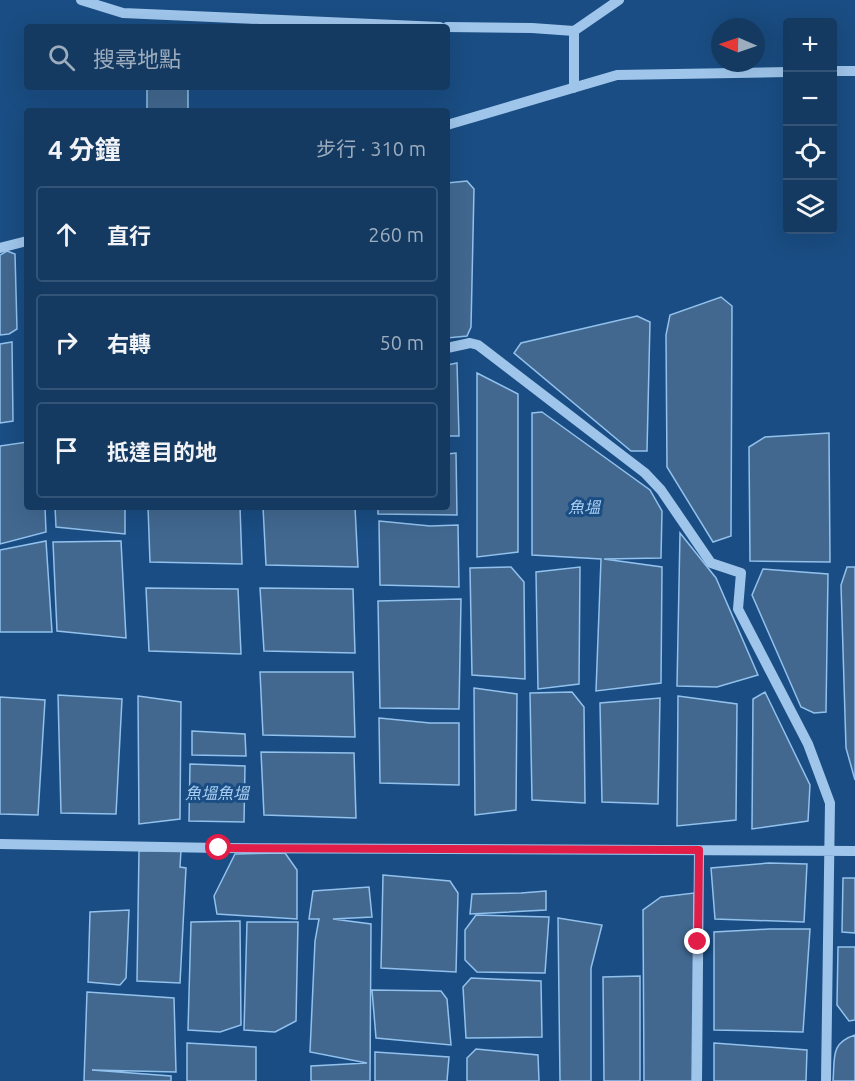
<!DOCTYPE html>
<html lang="zh-TW">
<head>
<meta charset="utf-8">
<style>
  :root { --surface:#143a62; --page:#21456b; --text:#f1f3f6; --muted:#9dadbe; --line:#335477 }
  body { margin:0; font-family:Ubuntu,"Noto Sans TC",sans-serif; background:var(--page); color:var(--text) }
  .controls { position:absolute; right:18px; top:18px; display:grid; overflow:hidden; border-radius:6px; box-shadow:0 6px 24px #0002 }
  .controls button { width:54px; height:54px; display:grid; place-items:center; padding:0; border:0; border-bottom:2px solid var(--line); background:var(--surface); color:var(--text); font:30px sans-serif }
  .compass { position:absolute; left:711px; top:18px; width:54px; height:54px; border-radius:50%; background:var(--surface); box-shadow:0 6px 24px #0002; rotate:272deg }
  .stop { position:absolute; width:18px; height:18px; margin:-14px; border:4px solid #e11d48; border-radius:50%; background:#fff }
  .stop.end { background:#e11d48; border-color:#fff; box-shadow:0 2px 6px #0008 }
  .list { margin:0; padding:0; list-style:none }
  h2 { display:flex; justify-content:space-between; align-items:center; height:78px; margin:0; padding:0 24px; font-size:26px }
  h2 small { font-size:20px; font-weight:400; color:var(--muted) }
  .list li { display:grid; grid-template-columns:39px 1fr auto; gap:18px; align-items:center; box-sizing:border-box; height:96px; margin:0 12px 12px; padding:0 12px; border:2px solid var(--line); border-radius:6px }
  .list b { display:block; font-size:22px; white-space:nowrap }
  .list em { font-size:20px; font-style:normal; color:var(--muted) }
  .icon { flex:none; width:33px; height:33px; fill:none; stroke:currentColor; stroke-width:2; stroke-linecap:round; stroke-linejoin:round }
  .map { position:relative; flex:none; width:855px; height:1081px; overflow:hidden }
  .search { position:absolute; background:var(--surface); box-shadow:0 6px 24px #0002; left:24px; top:24px; width:426px; height:66px; display:flex; align-items:center; gap:15px; box-sizing:border-box; padding:0 21px; border-radius:6px; color:var(--muted); font-size:22px }
  .panel { position:absolute; background:var(--surface); box-shadow:0 6px 24px #0002; left:24px; top:108px; width:426px; height:402px; border-radius:6px }
  .map>svg:first-child { display:block }
  .water { fill:#426890; stroke:#92c1ed; stroke-width:1.5 }
  .lines { fill:none; stroke-linecap:round; stroke-linejoin:round }
  .minor { stroke:#9fc5eb; stroke-width:10 }
  .route { stroke:#e11d48; stroke-width:8 }
  .labels { text-anchor:middle; stroke-width:6; stroke-linejoin:round; paint-order:stroke }
  .water-label { font-size:16px; font-style:italic; fill:#aacff3; stroke:#1a4d83 }
</style>
</head>
<body>
<div class="map">
<svg width="855" height="1081" viewBox="0 0 855 1081">
  <rect width="100%" height="100%" fill="#1a4d83"/>
  <path class="water" d="M147 87H188V111H147Z
    M467 181 474 189 471 327 467 336 447 338V183Z
    M7 251 15 254 17 329 9 334 0 335V255Z
    M721 297 732 306 731 536 713 542 667 467 666 335 670 315Z
    M637 316 650 322 647 451H631L514 353 521 343Z
    M12 342 13 421 0 423V344Z
    M457 363 459 436H447V365Z
    M477 373 518 394V552L477 557Z
    M542 412 650 490 662 511 661 558 604 559 662 567 661 683 596 691 601 559 532 555V413Z
    M829 433 830 562 750 561 749 447 765 437Z
    M27 442V507H45L46 532 0 544V446Z
    M456 453 457 515 378 514V507H447V454Z
    M55 507H125V534L56 527Z
    M148 507H240L242 564 150 562Z
    M263 507H355L358 567 266 565Z
    M379 521 430 526 458 525 459 587 380 585Z
    M680 533 716 578 758 675 717 687 677 686Z
    M46 541 52 632H0V550Z
    M121 541 126 638 57 631 53 542Z
    M511 567 524 582 525 679 472 675 470 568Z
    M580 567 579 684 538 689 536 572Z
    M847 567H855V780L846 748 841 585Z
    M763 569 828 574 826 712 814 713 801 707 752 595Z
    M146 588 238 589 241 654 149 651Z
    M260 588 353 589 355 653 264 651Z
    M461 599 459 709 380 708 378 601Z
    M260 672H353L355 737 263 735Z
    M474 688 517 694 516 810 475 815Z
    M572 692 584 707 585 803 532 800 530 693Z
    M765 692 810 785 808 821 752 829 753 699Z
    M58 695 122 699 116 814 61 813Z
    M138 696 181 702 180 819 139 824Z
    M678 696 737 704 736 820 677 826Z
    M0 697 45 700 38 815 0 814Z
    M660 698 658 804 602 802 600 703Z
    M379 718 430 723H459V785L380 783Z
    M192 731 245 734 246 756 192 755Z
    M261 752 354 753 356 818 264 815Z
    M190 764 245 766 244 822 189 821Z
    M181 850 180 867 186 868 180 983 137 981 139 851Z
    M285 853 297 870V919L217 914 214 896 235 854Z
    M769 863 807 864 804 922 715 919 711 868Z
    M383 875 450 881 458 893 456 972 381 968Z
    M843 878H855V933L842 932Z
    M369 887 372 917 333 919 371 924 370 1081H311V1066L367 1063 310 1052 315 941 319 919H309L313 891Z
    M546 891V910L470 914 472 894 521 893Z
    M694 893 692 1081H644L643 910 661 897Z
    M129 910 126 978 120 985 88 982 90 912Z
    M476 915 549 917 545 973 477 972 465 960V930Z
    M558 918 602 925 591 968V1081H560Z
    M240 921 241 1025 220 1032 188 1030 191 922Z
    M247 922H298L296 1021 275 1032 244 1030Z
    M769 929H810L803 1032 714 1030V932Z
    M838 947H855V1020L849 1021 837 1005Z
    M640 976V1081H604L603 977Z
    M471 978 541 981 542 1037 466 1038 463 987Z
    M372 990 441 991 447 999 451 1045 376 1038Z
    M87 992 174 998 176 1072 92 1070 171 1076V1081H84Z
    M855 1035V1081H833C835 1058 830 1043 855 1035Z
    M187 1043 256 1047V1081H187Z
    M714 1043 807 1050 806 1081H714Z
    M476 1049 538 1055 539 1081H467V1058Z
    M375 1052 449 1057 447 1081H375Z"/>
  <g class="lines">
    <path class="minor" d="M81 0 123 13 440 27
      M447 27 532 28 574 31V88
      M574 31 619 0
      M832 71H855
      M447 125 617 75 788 72
      M0 248 27 241
      M447 348 470 343 478 345 645 473 661 490 711 563 741 573 738 609 808 744 830 803 826 1081
      M0 844 219 848 855 851
      M697 1081 699 850"/>
  </g>
  <g class="lines">
    <path class="route" d="M219 848 699 850 698 942"/>
  </g>
  <g class="labels">
    <g class="water-label">
      <text x="584" y="513">魚塭</text>
      <text x="217" y="799">魚塭魚塭</text>
    </g>
  </g>
</svg>
<div class="controls">
<button>+</button>
<button>−</button>
<button><svg class="icon" aria-label="locate" viewBox="0 0 24 24"><circle cx="12" cy="12" r="6"/><path d="M12 2v4M12 18v4M2 12h4M18 12h4"/></svg></button>
<button><svg class="icon" aria-label="layers" viewBox="0 0 24 24"><path d="M12 4l9 5-9 5-9-5zM3 14l9 5 9-5"/></svg></button>
</div>
<svg class="compass" viewBox="-18 -18 36 36"><path d="M0-13l5 13h-10z" fill="#e53935"/><path d="M0 13l5-13h-10z" fill="#9dadbe"/></svg>
<div class="stop" style="left:219px;top:848px"></div>
<div class="stop end" style="left:698px;top:942px"></div>
<div class="search"><svg class="icon" aria-label="search" viewBox="0 0 24 24"><circle cx="10" cy="10" r="6"/><path d="M15 15l6 6"/></svg>搜尋地點</div>
<section class="panel">
<h2>4 分鐘<small>步行 · 310 m</small></h2>
<ul class="list">
<li><svg class="icon" aria-label="ahead" viewBox="0 0 24 24"><path d="M12 20V5M6 11l6-6 6 6"/></svg><div><b>直行</b></div><em>260 m</em></li>
<li><svg class="icon" aria-label="right" viewBox="0 0 24 24"><path d="M7 20v-9h11M14 6l5 5-5 5"/></svg><div><b>右轉</b></div><em>50 m</em></li>
<li><svg class="icon" aria-label="arrive" viewBox="0 0 24 24"><path d="M6 21V4h12l-3 4 3 4H6"/></svg><div><b>抵達目的地</b></div></li>
</ul>
</section>
</div>
</body>
</html>
